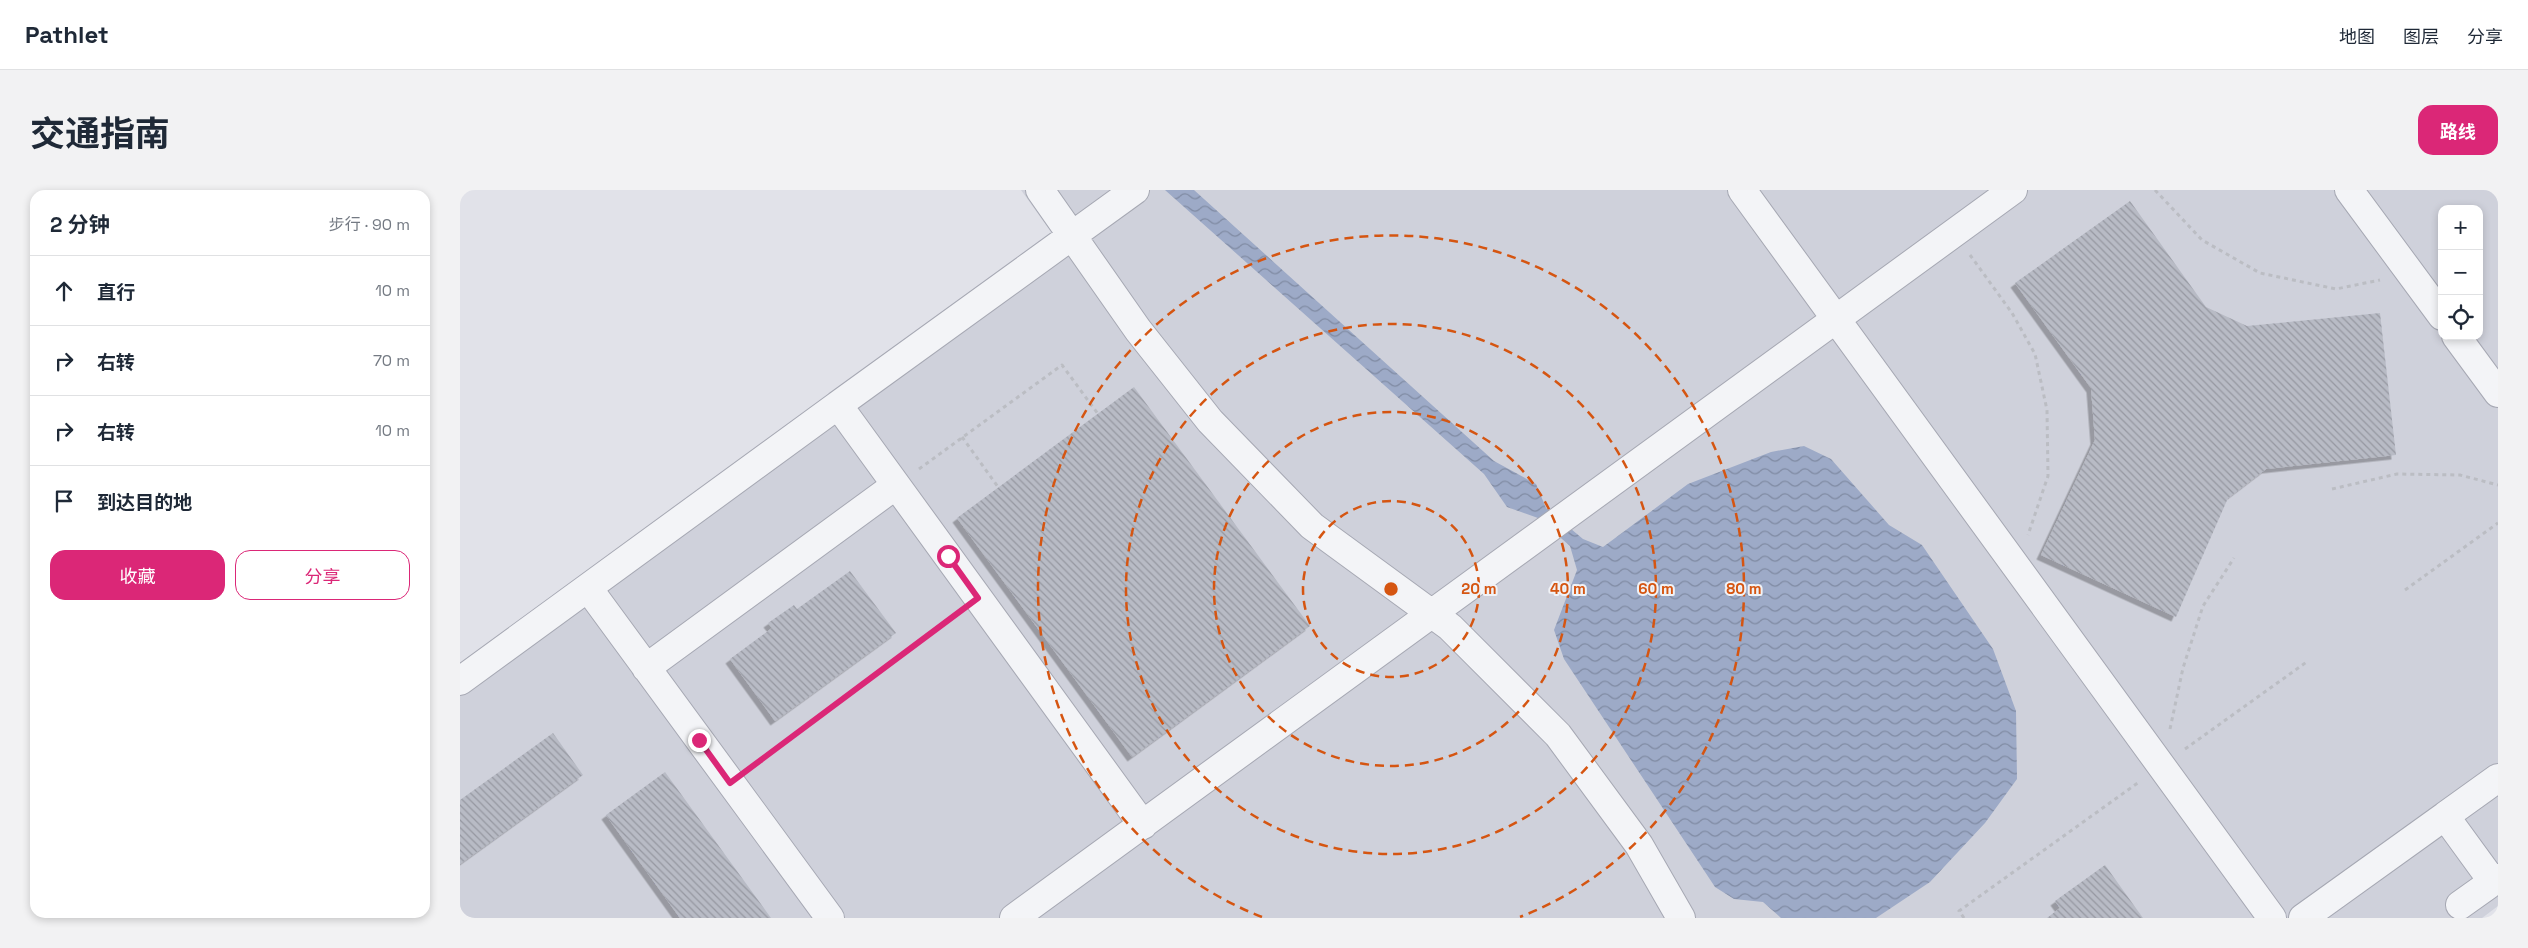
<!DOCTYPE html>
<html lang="zh">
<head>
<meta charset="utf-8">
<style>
  :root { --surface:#fff; --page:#f2f2f3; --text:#1f2937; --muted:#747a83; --line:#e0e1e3; --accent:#db2777 }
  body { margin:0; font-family:"Space Grotesk","Noto Sans SC",sans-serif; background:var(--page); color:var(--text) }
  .controls { position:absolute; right:15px; top:15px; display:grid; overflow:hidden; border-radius:10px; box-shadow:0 2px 8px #0003 }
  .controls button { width:45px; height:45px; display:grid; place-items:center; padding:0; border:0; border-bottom:1px solid var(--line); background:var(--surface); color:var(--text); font:25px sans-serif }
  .stop { position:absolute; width:15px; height:15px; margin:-11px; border:4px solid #db2777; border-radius:50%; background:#fff }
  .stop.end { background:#db2777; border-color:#fff; box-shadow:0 1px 5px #0008 }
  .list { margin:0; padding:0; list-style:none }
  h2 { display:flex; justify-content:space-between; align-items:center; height:65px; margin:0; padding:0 20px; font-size:21px }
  h2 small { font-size:16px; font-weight:400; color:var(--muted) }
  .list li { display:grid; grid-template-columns:32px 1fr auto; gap:15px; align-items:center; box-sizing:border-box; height:70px; padding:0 20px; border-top:1px solid var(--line) }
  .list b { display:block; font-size:19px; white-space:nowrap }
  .list em { font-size:16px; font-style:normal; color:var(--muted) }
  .actions { display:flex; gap:10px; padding:15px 20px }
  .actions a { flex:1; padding:11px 0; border:1px solid var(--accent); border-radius:15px; text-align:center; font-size:18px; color:var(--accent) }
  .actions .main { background:var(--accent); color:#fff }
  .icon { flex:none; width:28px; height:28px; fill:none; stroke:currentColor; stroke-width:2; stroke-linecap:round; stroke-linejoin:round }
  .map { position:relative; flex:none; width:2038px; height:728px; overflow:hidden; border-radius:15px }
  header { display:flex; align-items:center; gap:30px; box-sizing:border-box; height:70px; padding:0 25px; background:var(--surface); border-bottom:1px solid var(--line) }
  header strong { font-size:24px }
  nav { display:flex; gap:28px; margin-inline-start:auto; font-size:18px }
  .intro { display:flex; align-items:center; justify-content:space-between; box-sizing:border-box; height:120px; padding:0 30px }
  h1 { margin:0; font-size:35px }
  .button { padding:12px 22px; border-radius:15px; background:var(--accent); color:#fff; font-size:18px; font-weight:700 }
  main { display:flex; gap:30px; padding:0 30px }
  aside { flex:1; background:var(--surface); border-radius:15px; box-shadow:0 2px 8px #0003 }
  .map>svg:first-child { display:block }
  .built { fill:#cfd1db; fill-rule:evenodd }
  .water { fill:url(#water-waves) }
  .building { fill:url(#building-back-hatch); filter:url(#shadow) }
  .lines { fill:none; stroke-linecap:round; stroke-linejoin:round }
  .minor-casing { stroke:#a6a8b3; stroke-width:30 }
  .path { stroke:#bbbdc3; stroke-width:3; stroke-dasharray:4 4; stroke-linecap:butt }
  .minor { stroke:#f3f4f7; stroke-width:28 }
  .route { stroke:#db2777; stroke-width:6 }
  .ring { fill:none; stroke:#d55511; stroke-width:2.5; stroke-dasharray:9 6 }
  .centre { fill:#d55511; stroke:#f0f2f6; stroke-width:2.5 }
  .ring-label { font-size:15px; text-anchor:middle; font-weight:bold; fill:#d55511; stroke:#f0f2f6; stroke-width:4; stroke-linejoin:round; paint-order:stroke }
</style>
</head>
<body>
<header>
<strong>Pathlet</strong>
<nav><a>地图</a><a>图层</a><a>分享</a></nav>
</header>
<div class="intro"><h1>交通指南</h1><a class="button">路线</a></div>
<main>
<aside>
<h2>2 分钟<small>步行 · 90 m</small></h2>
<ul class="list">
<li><svg class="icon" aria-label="ahead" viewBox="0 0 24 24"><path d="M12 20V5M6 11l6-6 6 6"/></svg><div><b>直行</b></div><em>10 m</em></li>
<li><svg class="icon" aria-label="right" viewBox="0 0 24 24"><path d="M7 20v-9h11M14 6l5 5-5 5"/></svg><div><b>右转</b></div><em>70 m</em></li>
<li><svg class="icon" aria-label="right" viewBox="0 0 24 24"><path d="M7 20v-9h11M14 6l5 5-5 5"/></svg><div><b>右转</b></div><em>10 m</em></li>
<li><svg class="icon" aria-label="arrive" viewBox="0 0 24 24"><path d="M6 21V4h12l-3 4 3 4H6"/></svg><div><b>到达目的地</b></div></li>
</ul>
<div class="actions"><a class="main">收藏</a><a>分享</a></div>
</aside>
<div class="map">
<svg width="2038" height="728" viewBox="0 0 2038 728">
  <defs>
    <pattern id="water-waves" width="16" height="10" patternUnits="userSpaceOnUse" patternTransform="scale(1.25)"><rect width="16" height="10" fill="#9daac7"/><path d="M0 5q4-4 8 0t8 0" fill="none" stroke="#808ba3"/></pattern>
    <pattern id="building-back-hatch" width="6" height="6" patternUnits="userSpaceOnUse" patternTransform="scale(1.25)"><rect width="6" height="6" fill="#b8bbc5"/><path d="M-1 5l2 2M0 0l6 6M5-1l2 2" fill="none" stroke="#9698a1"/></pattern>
    <filter id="shadow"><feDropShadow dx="-4.5" dy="4.5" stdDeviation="0" flood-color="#0004"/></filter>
  </defs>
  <rect width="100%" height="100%" fill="#e1e2e9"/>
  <path class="built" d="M561 0H2038V716L2022 728H0V473L591 42ZM1982 19H2019V146H1982Z"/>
  <path class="water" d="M705 0H734L1034 271 1076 294 1086 318 1123 349 1143 357 1228 294 1311 262 1344 256 1371 269 1429 335 1462 355 1533 459 1556 521 1557 589 1525 633 1470 692 1416 728H1321L1303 712 1274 709 1255 697 1104 469 1094 440 1117 380 1110 356 1078 328 1047 317 1024 284Z"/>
  <path class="building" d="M1670 11 1746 117 1787 136 1920 123 1936 265 1806 279 1768 308 1716 427 1581 365 1635 250 1631 198 1555 93Z
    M674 197 850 436 672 567 497 328Z
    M390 381 436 443 315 531 270 469 312 438 308 433 334 415 337 419Z
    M93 543 123 585 0 674V610Z
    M205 582 311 728H220L146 625Z
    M1645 675 1683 728H1587L1600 718 1595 711Z"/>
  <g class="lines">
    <g class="minor-casing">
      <path id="minor" d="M580 0 678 140 750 231 852 336 990 437 1098 545 1179 655 1221 728
        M1282 0 1812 728
        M1889 0 1982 126
        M1996 146 2038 203
        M378 215 675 0
        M128 398 370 728
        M186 478 436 295
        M0 491 378 215 683 635
        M2033 692 1985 626 2038 588
        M2000 715 2038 688
        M554 728 1553 0
        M1843 728 1985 626"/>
    </g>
    <path class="path" d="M1695 0 1742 50 1800 83 1876 99 1920 90
      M1510 65 1552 123 1575 164 1587 220 1588 286 1568 345
      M502 247 538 297
      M459 279 602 175 638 224
      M1872 299 1937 284 2000 285 2038 295
      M1945 400 2038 333
      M1710 539 1723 478 1743 416 1774 368
      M1725 559 1848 471
      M294 575 496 425
      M1504 728 1499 721 1679 592"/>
    <use href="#minor" class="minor"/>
  </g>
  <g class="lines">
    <path class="route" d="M239 550 270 593 518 408 488 366"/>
  </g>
  <g class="ring">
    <circle cx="931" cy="399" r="88"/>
    <circle cx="931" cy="399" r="177"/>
    <circle cx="931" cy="399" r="265"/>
    <path d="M802 727A353 353 0 1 1 1060 727"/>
  </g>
  <circle cx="931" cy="399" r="8" class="centre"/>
  <g class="ring-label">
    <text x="1019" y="404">20 m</text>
    <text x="1108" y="404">40 m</text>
    <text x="1196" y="404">60 m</text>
    <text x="1284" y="404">80 m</text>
  </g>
</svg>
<div class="controls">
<button>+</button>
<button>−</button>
<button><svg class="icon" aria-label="locate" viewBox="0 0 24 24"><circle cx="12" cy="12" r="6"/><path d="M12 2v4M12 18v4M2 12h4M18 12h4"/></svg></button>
</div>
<div class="stop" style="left:488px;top:366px"></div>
<div class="stop end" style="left:239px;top:550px"></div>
</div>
</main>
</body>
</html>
